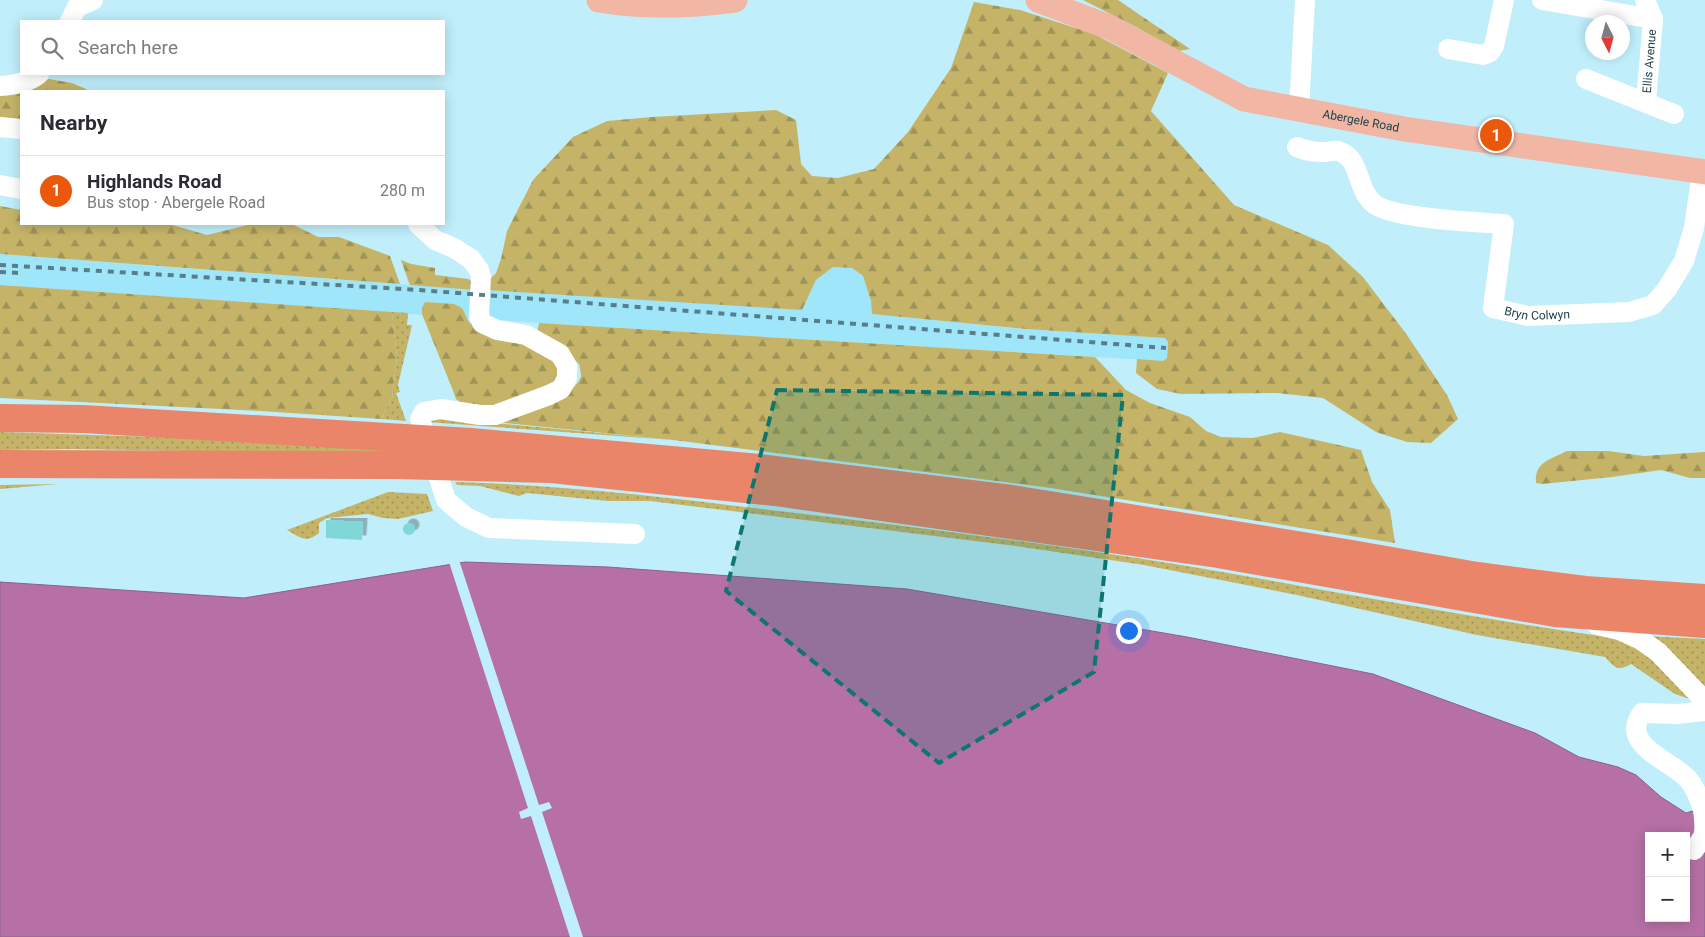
<!DOCTYPE html>
<html lang="en">
<head>
<meta charset="utf-8">
<style>
  :root { --surface:#fff; --page:#f2f2f3; --text:#2b2b33; --muted:#7c7c81; --line:#e1e1e2; --accent:#ea580c }
  body { margin:0; font-family:Roboto,sans-serif; background:var(--page); color:var(--text) }
  .controls { position:absolute; right:15px; bottom:15px; display:grid; overflow:hidden; border-radius:0px; box-shadow:0 2px 12px #0003 }
  .controls button { width:45px; height:45px; display:grid; place-items:center; padding:0; border:0; border-bottom:1px solid var(--line); background:var(--surface); color:var(--text); font:25px sans-serif }
  .compass { position:absolute; left:1585px; top:15px; width:45px; height:45px; border-radius:50%; background:var(--surface); box-shadow:0 2px 12px #0003; rotate:174deg }
  .you { position:absolute; left:1128px; top:630px; width:18px; height:18px; margin:-12px; border:4px solid #fff; border-radius:50%; background:#1a73e8; box-shadow:0 0 0 8px #1a73e833 }
  .badge { display:grid; place-items:center; width:32px; height:32px; border-radius:50%; background:var(--accent); color:#fff; font-size:16px; font-weight:700 }
  .pin { position:absolute; translate:-50% -50%; border:2px solid #fff; box-shadow:0 1px 5px #0006 }
  .list { margin:0; padding:0; list-style:none }
  h2 { display:flex; justify-content:space-between; align-items:center; height:65px; margin:0; padding:0 20px; font-size:21px }
  h2 small { font-size:16px; font-weight:400; color:var(--muted) }
  .list li { display:grid; grid-template-columns:32px 1fr auto; gap:15px; align-items:center; box-sizing:border-box; height:70px; padding:0 20px; border-top:1px solid var(--line) }
  .list b { display:block; font-size:19px; white-space:nowrap }
  .list p { margin:0; font-size:16px; white-space:nowrap; color:var(--muted) }
  .list em { font-size:16px; font-style:normal; color:var(--muted) }
  .icon { flex:none; width:28px; height:28px; fill:none; stroke:currentColor; stroke-width:2; stroke-linecap:round; stroke-linejoin:round }
  .map { position:relative; flex:none; width:1705px; height:937px; overflow:hidden }
  .search { position:absolute; background:var(--surface); box-shadow:0 2px 12px #0003; left:20px; top:20px; width:425px; height:55px; display:flex; align-items:center; gap:12px; box-sizing:border-box; padding:0 18px; border-radius:0px; color:var(--muted); font-size:19px }
  .panel { position:absolute; background:var(--surface); box-shadow:0 2px 12px #0003; left:20px; top:90px; width:425px; height:135px; border-radius:0px }
  .map>svg:first-child { display:block }
  .built { fill:#9fe6fa }
  .grass { fill:url(#grass-dots) }
  .forest { fill:url(#forest-firs) }
  .water { fill:#b670a5; stroke:#89628a; fill-rule:evenodd }
  .pier { fill:#c0eefb }
  .building { fill:#80d7d8; filter:url(#shadow) }
  .lines { fill:none; stroke-linecap:round; stroke-linejoin:round }
  .minor { stroke:#fff; stroke-width:20 }
  .major { stroke:#f2b6a5; stroke-width:25 }
  .highway { stroke:#ea8569; stroke-width:28 }
  .rail { stroke:#587e89; stroke-width:4; stroke-dasharray:6 6; stroke-linecap:butt }
  .marked { fill:#0f766e; fill-opacity:0.2; stroke:#0f766e; stroke-width:4; stroke-dasharray:10 6; stroke-linejoin:round }
  .labels { text-anchor:middle; stroke-width:4; stroke-linejoin:round; paint-order:stroke }
  .street-label { font-size:12px; fill:#1f414a; stroke:#fff }
</style>
</head>
<body>
<div class="map">
<svg width="1705" height="937" viewBox="0 0 1705 937">
  <defs>
    <pattern id="grass-dots" width="8" height="8" patternUnits="userSpaceOnUse" patternTransform="scale(1.25)"><rect width="8" height="8" fill="#c5b468"/><path d="M2 2h.1M6 6h.1" fill="none" stroke="#9f9458" stroke-width="1.8" stroke-linecap="round"/></pattern>
    <pattern id="forest-firs" width="22" height="20" patternUnits="userSpaceOnUse" patternTransform="scale(1.25)"><rect width="22" height="20" fill="#c5b468"/><path d="M5 1l3.5 6h-7zM16 11l3.5 6h-7z" fill="#9f9458"/></pattern>
    <filter id="shadow"><feDropShadow dx="4.5" dy="-4.5" stdDeviation="0" flood-color="#0004"/></filter>
  </defs>
  <rect width="100%" height="100%" fill="#c0eefb"/>
  <path class="built" d="M0 254 409 285 401 260 411 264 435 268V275L468 279 472 281 802 310 816 280 833 267 852 268 863 276 871 301 873 314 1026 329 1166 338 1168 342 1167 358 1163 361 539 323 0 285Z"/>
  <path class="grass" d="M392 312 408 313 407 325H412L398 385 400 392 396 393 406 421 381 419 392 398 397 357Z
    M431 417 673 440 427 422Z
    M0 432 246 440 411 449 413 455 75 449 0 450Z
    M455 482C561 485 665 497 770 510 907 526 1045 543 1181 565 1324 589 1465 617 1608 637 1646 645 1665 672 1690 699L1675 694 1631 664C1618 672 1614 667 1605 657L1477 635 1297 595 1144 565 1016 546 650 501H608L527 493 519 496 480 486 457 485Z
    M58 484 0 489V485Z
    M388 492 427 494 433 511 398 519 383 518 368 514 327 518 319 523V533C305 544 300 537 287 530Z
    M1643 636 1705 639V692Z"/>
  <path class="forest" d="M1083 0H1118L1190 49 1179 51 1136 27Z
    M974 2 1020 10 1094 34 1168 73 1151 111 1234 205 1328 245 1363 277 1407 335 1447 395 1458 419 1431 443 1407 442 1376 432 1323 398 1277 393 1181 394 1157 389 1136 373 1137 359 1163 361 1167 358 1168 342 1165 338 1026 329 872 314 871 301 863 276 852 268 833 267 816 280 802 310 486 290V283L496 273 501 259 507 231 533 180 573 137 607 121 652 117 776 110 796 120 801 164 812 176 838 178 874 169 908 132 951 68Z
    M49 79 72 83 86 89 87 91H21V120L0 117V91Z
    M0 206 21 210V224H169L207 235 252 224H292L318 237H339L390 256 400 284 0 254Z
    M401 260 411 264 435 268V275L468 279 472 281 475 290 410 285Z
    M0 285 392 312 397 357 392 398 381 419 260 411 0 398Z
    M425 302 454 304 462 308 469 322 478 330 538 349 561 364 555 383 487 409 462 404 456 399 454 393 422 314V308Z
    M539 323 1095 357 1126 390 1150 403 1190 417 1206 431 1221 437 1253 438 1280 432 1361 450 1372 482 1390 510 1395 543 1051 488 673 440 496 422C516 415 576 398 581 376 581 373 580 368 579 364L567 353 537 334Z
    M1567 451H1608L1644 456 1704 452H1705V478H1690L1661 470 1612 477 1542 484 1536 483C1534 462 1551 459 1567 451Z"/>
  <path class="water" d="M465 562 608 567 907 589 1187 637 1373 674 1535 733 1579 757 1618 767 1636 775 1661 797 1686 813 1705 807V937H0V582L244 598ZM1649 836H1686V918H1649Z"/>
  <path class="pier" d="M459 560 539 805 549 802 552 808 542 812 583 937H570L531 816 521 819 519 812 528 808 449 562Z"/>
  <path class="building" d="M326 520 363 522 362 540 326 538Z
    M403 529a6 6 0 1 1 12 0a6 6 0 1 1-12 0Z"/>
  <g class="lines">
    <g class="minor">
      <path d="M1542 0 1653 19 1645 0"/>
      <path d="M70 21 77 7 93 0"/>
      <path d="M1448 49 1483 55 1490 52 1494 46 1504 0"/>
      <path d="M1586 79 1674 114"/>
      <path d="M0 86C14 85 28 83 39 74"/>
      <path id="s1" d="M1646 102 1653 19"/>
      <path d="M1299 109 1305 0"/>
      <path d="M0 127 21 129"/>
      <path id="s2" d="M1297 147C1306 151 1314 152 1323 152 1328 152 1334 150 1338 151 1362 158 1355 187 1373 203 1391 219 1477 222 1504 224L1493 308 1528 316 1629 312 1653 305 1667 289 1684 261 1694 228 1702 172"/>
      <path d="M0 185 21 189"/>
      <path d="M418 224 435 240 454 248 471 259 479 270 481 277 479 315 482 323 497 330 526 335 560 354 567 366V378L561 389 549 395 495 415H480L441 409 424 412 420 419 446 500 466 517 489 528 635 534"/>
      <path d="M1597 625 1619 630 1641 640 1658 652 1705 701"/>
      <path d="M1694 850C1697 845 1703 839 1704 833 1705 826 1704 817 1703 810 1700 800 1695 787 1688 779 1670 760 1619 745 1642 713L1677 714 1705 711"/>
    </g>
    <g class="major">
      <path d="M599 0C644 8 689 6 735 0"/>
      <path id="s3" d="M1038 0 1109 27 1244 99 1404 129 1705 172"/>
    </g>
    <path class="highway" d="M0 418 83 419 471 442 760 468 1012 499 1346 553 1477 576 1585 590 1705 598
      M0 464 396 465 551 469 775 492 1218 554 1555 613 1705 624"/>
    <path class="rail" d="M0 265 419 290 1166 348
      M0 272 20 273"/>
  </g>
  <path class="marked" d="M777 390 1123 395 1094 672 939 763 726 591Z"/>
  <g class="labels">
    <g class="street-label">
      <text dy="4" stroke="none"><textPath href="#s1" startOffset="41">Ellis Avenue</textPath></text>
      <text dy="4" stroke="none"><textPath href="#s3" startOffset="348">Abergele Road</textPath></text>
      <text dy="4" stroke="none"><textPath href="#s2" startOffset="370">Bryn Colwyn</textPath></text>
    </g>
  </g>
</svg>
<div class="controls">
<button>+</button>
<button>−</button>
</div>
<svg class="compass" viewBox="-18 -18 36 36"><path d="M0-13l5 13h-10z" fill="#e53935"/><path d="M0 13l5-13h-10z" fill="#7c7c81"/></svg>
<div class="you"></div>
<div class="pin badge" style="left:1496px;top:135px">1</div>
<div class="search"><svg class="icon" aria-label="search" viewBox="0 0 24 24"><circle cx="10" cy="10" r="6"/><path d="M15 15l6 6"/></svg>Search here</div>
<section class="panel">
<h2>Nearby<small></small></h2>
<ul class="list">
<li><span class="badge">1</span><div><b>Highlands Road</b><p>Bus stop · Abergele Road</p></div><em>280 m</em></li>
</ul>
</section>
</div>
</body>
</html>
